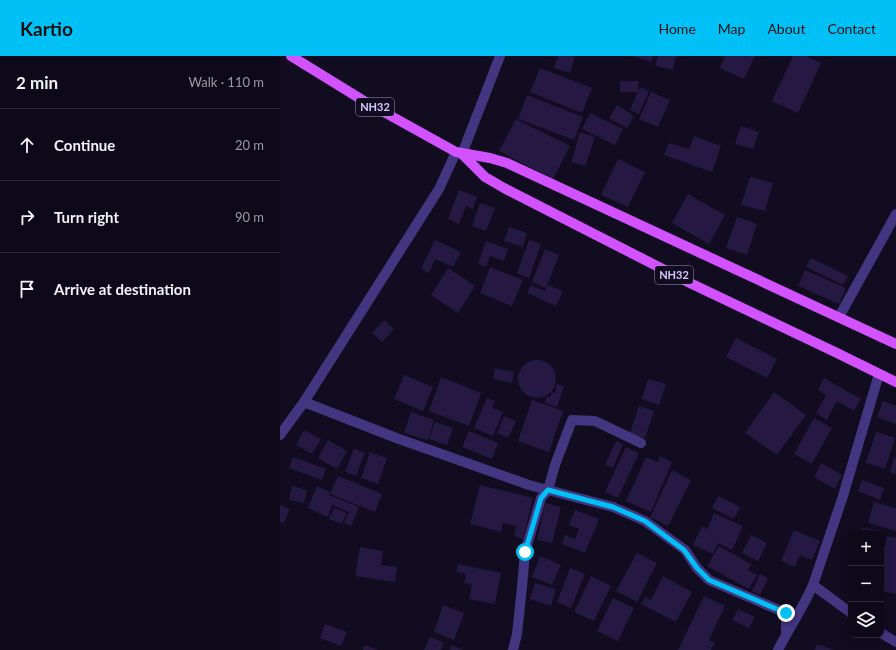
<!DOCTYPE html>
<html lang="en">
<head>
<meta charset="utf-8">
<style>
  :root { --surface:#0e0918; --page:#1c1725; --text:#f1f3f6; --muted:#9b9aa2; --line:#2e2a37; --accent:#00c0f6 }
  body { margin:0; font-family:Lato,sans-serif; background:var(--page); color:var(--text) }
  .controls { position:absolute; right:12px; bottom:12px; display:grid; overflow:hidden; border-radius:8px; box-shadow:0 2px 10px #0003 }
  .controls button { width:36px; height:36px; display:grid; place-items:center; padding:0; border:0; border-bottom:1px solid var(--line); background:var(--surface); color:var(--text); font:20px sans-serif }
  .stop { position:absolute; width:12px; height:12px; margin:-9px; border:3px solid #00c0f6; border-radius:50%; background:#fff }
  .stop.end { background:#00c0f6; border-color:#fff; box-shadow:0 1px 4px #0008 }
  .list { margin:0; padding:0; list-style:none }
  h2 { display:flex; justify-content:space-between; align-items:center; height:52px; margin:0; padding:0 16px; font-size:17px }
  h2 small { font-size:13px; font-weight:400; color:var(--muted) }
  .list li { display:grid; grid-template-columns:26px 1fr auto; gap:12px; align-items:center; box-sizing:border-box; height:72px; padding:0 16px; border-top:1px solid var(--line) }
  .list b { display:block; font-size:15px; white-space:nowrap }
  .list em { font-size:13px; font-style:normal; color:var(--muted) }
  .icon { flex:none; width:22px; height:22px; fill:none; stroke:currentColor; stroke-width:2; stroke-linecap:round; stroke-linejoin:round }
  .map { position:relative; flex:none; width:616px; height:594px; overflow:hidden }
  header { display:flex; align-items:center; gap:24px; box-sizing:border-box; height:56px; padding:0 20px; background:var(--accent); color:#111 }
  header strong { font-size:19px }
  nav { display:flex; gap:22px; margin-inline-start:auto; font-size:14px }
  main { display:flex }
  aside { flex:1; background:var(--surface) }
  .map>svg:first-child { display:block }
  .building { fill:#251842 }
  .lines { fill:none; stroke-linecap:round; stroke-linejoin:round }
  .minor { stroke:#423681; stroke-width:10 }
  .major { stroke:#d352ff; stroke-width:10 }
  .route { stroke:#00c0f6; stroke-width:5 }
  .labels { text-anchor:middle; stroke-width:3; stroke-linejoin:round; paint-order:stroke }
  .shield { fill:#120c20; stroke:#9c92bc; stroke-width:1 }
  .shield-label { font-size:11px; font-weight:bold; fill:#d7cbff }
</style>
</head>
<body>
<header>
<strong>Kartio</strong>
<nav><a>Home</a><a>Map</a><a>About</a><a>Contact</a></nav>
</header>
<main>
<aside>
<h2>2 min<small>Walk · 110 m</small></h2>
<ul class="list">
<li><svg class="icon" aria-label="ahead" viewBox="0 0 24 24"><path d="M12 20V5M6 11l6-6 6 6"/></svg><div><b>Continue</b></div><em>20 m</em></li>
<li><svg class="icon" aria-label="right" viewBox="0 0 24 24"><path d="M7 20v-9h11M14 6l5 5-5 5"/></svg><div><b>Turn right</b></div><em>90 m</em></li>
<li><svg class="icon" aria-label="arrive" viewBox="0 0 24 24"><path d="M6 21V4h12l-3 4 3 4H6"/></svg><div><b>Arrive at destination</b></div></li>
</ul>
</aside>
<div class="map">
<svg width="616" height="594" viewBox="0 0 616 594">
  <rect width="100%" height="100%" fill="#120c20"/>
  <path class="building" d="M278 0H295L290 17 274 12Z
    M352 0H373L371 6Z
    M378 0H396L393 14 375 10Z
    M445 0H475L464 23 440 12Z
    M513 0H526L541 7 518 57 492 45Z
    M260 12 312 32 302 57 250 36Z
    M340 25H358V36H340Z
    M360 31 369 35 359 58 350 54Z
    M371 36 390 44 378 71 359 63Z
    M247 39 303 61 294 84 238 63Z
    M337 49 354 60 347 72 329 62Z
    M310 57 343 73 335 89 302 73Z
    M236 63 290 90 273 123 219 95Z
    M461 70 479 76 473 93 455 88Z
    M300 76 315 81 305 110 291 106Z
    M414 80 441 90 432 116 384 99 389 87 409 93Z
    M338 103 365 116 348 151 321 139Z
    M470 121 493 127 485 155 461 149Z
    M179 134 197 141 193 153 186 150 179 168 168 163Z
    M408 138 445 159 429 188 392 167Z
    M200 147 215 152 206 175 192 170Z
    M457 161 477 168 467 199 446 192Z
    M229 171 247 177 243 191 224 185Z
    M155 184 181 196 173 211 155 203 149 217 141 213Z
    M249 184 261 188 249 222 237 217Z
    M206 185 228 193 224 205 210 200 206 211 198 208Z
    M265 193 279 199 266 232 252 226Z
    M531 202 568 220 563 229 526 211Z
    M210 211 243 224 232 250 200 237Z
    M168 212 195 230 178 257 151 239Z
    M525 214 566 232 559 248 518 230Z
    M251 229 265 235 268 229 283 235 276 250 247 237Z
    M104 264 114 273 102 286 92 277Z
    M456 282 497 303 487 322 446 301Z
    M238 323a19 19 0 1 1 38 0a19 19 0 1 1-38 0Z
    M215 312 234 316 232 327 213 323Z
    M124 319 153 331 143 355 114 343Z
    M161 321 201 337 189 370 149 355Z
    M544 322 581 343 574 355 557 345 547 364 536 357 546 339 538 334Z
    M368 323 386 328 379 349 362 343Z
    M277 328 284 330 277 351 265 347 267 340 270 341 272 336 275 337Z
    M494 336 526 359 497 399 465 377Z
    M207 342 215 345 212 352 223 356 213 380 194 372Z
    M252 344 283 355 269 396 238 385Z
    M603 345 616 350V368L597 361Z
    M359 350 374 355 365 382 350 377Z
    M131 356 154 364 148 384 124 377Z
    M224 360 236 365 228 382 217 377Z
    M534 362 552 372 532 408 514 398Z
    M155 366 173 372 167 389 149 383Z
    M24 374 41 383 32 398 16 389Z
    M189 375 218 387 212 403 182 391Z
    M596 376 615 382 605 413 586 407Z
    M48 384 67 395 57 413 38 402Z
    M336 385 343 388 333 412 325 409Z
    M346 391 359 397 338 442 325 436Z
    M74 393 85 397 76 420 65 416Z
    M90 396 107 402 98 428 81 422Z
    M380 400 392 406 371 456 346 445 366 401 378 406Z
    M13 401 46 413 42 424 9 412Z
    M614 401 616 402V418L610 417Z
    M541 407 562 419 555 433 534 421Z
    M392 414 411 424 388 470 370 461Z
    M58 420 102 438 95 456 50 438Z
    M582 424 604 432 600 444 578 435Z
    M200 429 253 442 243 483 234 480 236 470 223 467 221 476 190 468Z
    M12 430 27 434 24 447 9 444Z
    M37 430 50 436 49 439 79 451 71 470 64 467 69 456 52 449 48 461 28 452Z
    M438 440 460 451 454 463 432 452Z
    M594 446 616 452V475L588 467Z
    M265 447 281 451 272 487 257 484Z
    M0 449 10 453 4 467 0 466Z
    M54 452 67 457 62 468 49 463Z
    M295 454 319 463 305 497 282 488 285 479 295 483 299 473 289 469Z
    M434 457 463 470 452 494 438 487 433 498 413 489 422 470 427 473Z
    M582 472 601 474 600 477H581Z
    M514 474 540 485 532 504 520 499 515 511 501 505Z
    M471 479 487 487 478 505 462 497Z
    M607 480 616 482V538L601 535V490L605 491Z
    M439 490 471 508 468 514 477 519 469 533 427 510Z
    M80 491 103 495 101 509 117 511 115 526 75 520Z
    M357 497 377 507 357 546 336 535Z
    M260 500 281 509 272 529 252 521Z
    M178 508 221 517 215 548 189 543 192 529 184 527 186 518 176 516Z
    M290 512 305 518 291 552 277 546Z
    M480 518 488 522 480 539 472 535Z
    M311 520 331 530 314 565 294 556Z
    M383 520 412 536 396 566 361 548 365 541 371 544Z
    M255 527 276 533 271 550 250 543Z
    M424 540 445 550 429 584 435 587 431 594H398Z
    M333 542 354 552 338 585 317 575Z
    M163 549 184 557 174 584 154 576Z
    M458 553 475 561 469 572 452 564Z
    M45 568 67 576 61 590 40 582Z
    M150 581 164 587 161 594H144Z
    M537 588 554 594H535Z
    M84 589 99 594H83Z
    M172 589 183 594H170Z"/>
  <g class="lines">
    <path class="minor" d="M182 98 220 0
      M559 261 616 158
      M24 346 119 383 249 429 333 451 365 465 405 494 417 512 429 524 506 557V577
      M0 379 24 346 159 133 176 96
      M533 529 571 557
      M601 577 616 586
      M233 594 237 578 242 531 245 496 261 442 268 434 275 409 292 364 315 365 361 387
      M498 594C509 572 523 552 533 529L563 440 599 318"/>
    <path class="major" d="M11 0 84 45 176 96 210 102 227 107 616 288
      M182 98 205 121 224 132 412 228 557 297 616 326"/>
  </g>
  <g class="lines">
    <path class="route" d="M245 496 261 442 268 434 333 451 365 465 404 494 417 512 429 524 506 557"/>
  </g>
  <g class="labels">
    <g class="shield">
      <rect x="76" y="42" width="38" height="18" rx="3"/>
      <rect x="375" y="210" width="38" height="18" rx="3"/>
    </g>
    <g class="shield-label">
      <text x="95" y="55">NH32</text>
      <text x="394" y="223">NH32</text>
    </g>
  </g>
</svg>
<div class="controls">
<button>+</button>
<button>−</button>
<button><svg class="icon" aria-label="layers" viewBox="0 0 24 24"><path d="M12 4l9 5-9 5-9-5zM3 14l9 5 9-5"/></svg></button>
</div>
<div class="stop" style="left:245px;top:496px"></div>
<div class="stop end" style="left:506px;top:557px"></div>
</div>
</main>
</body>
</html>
